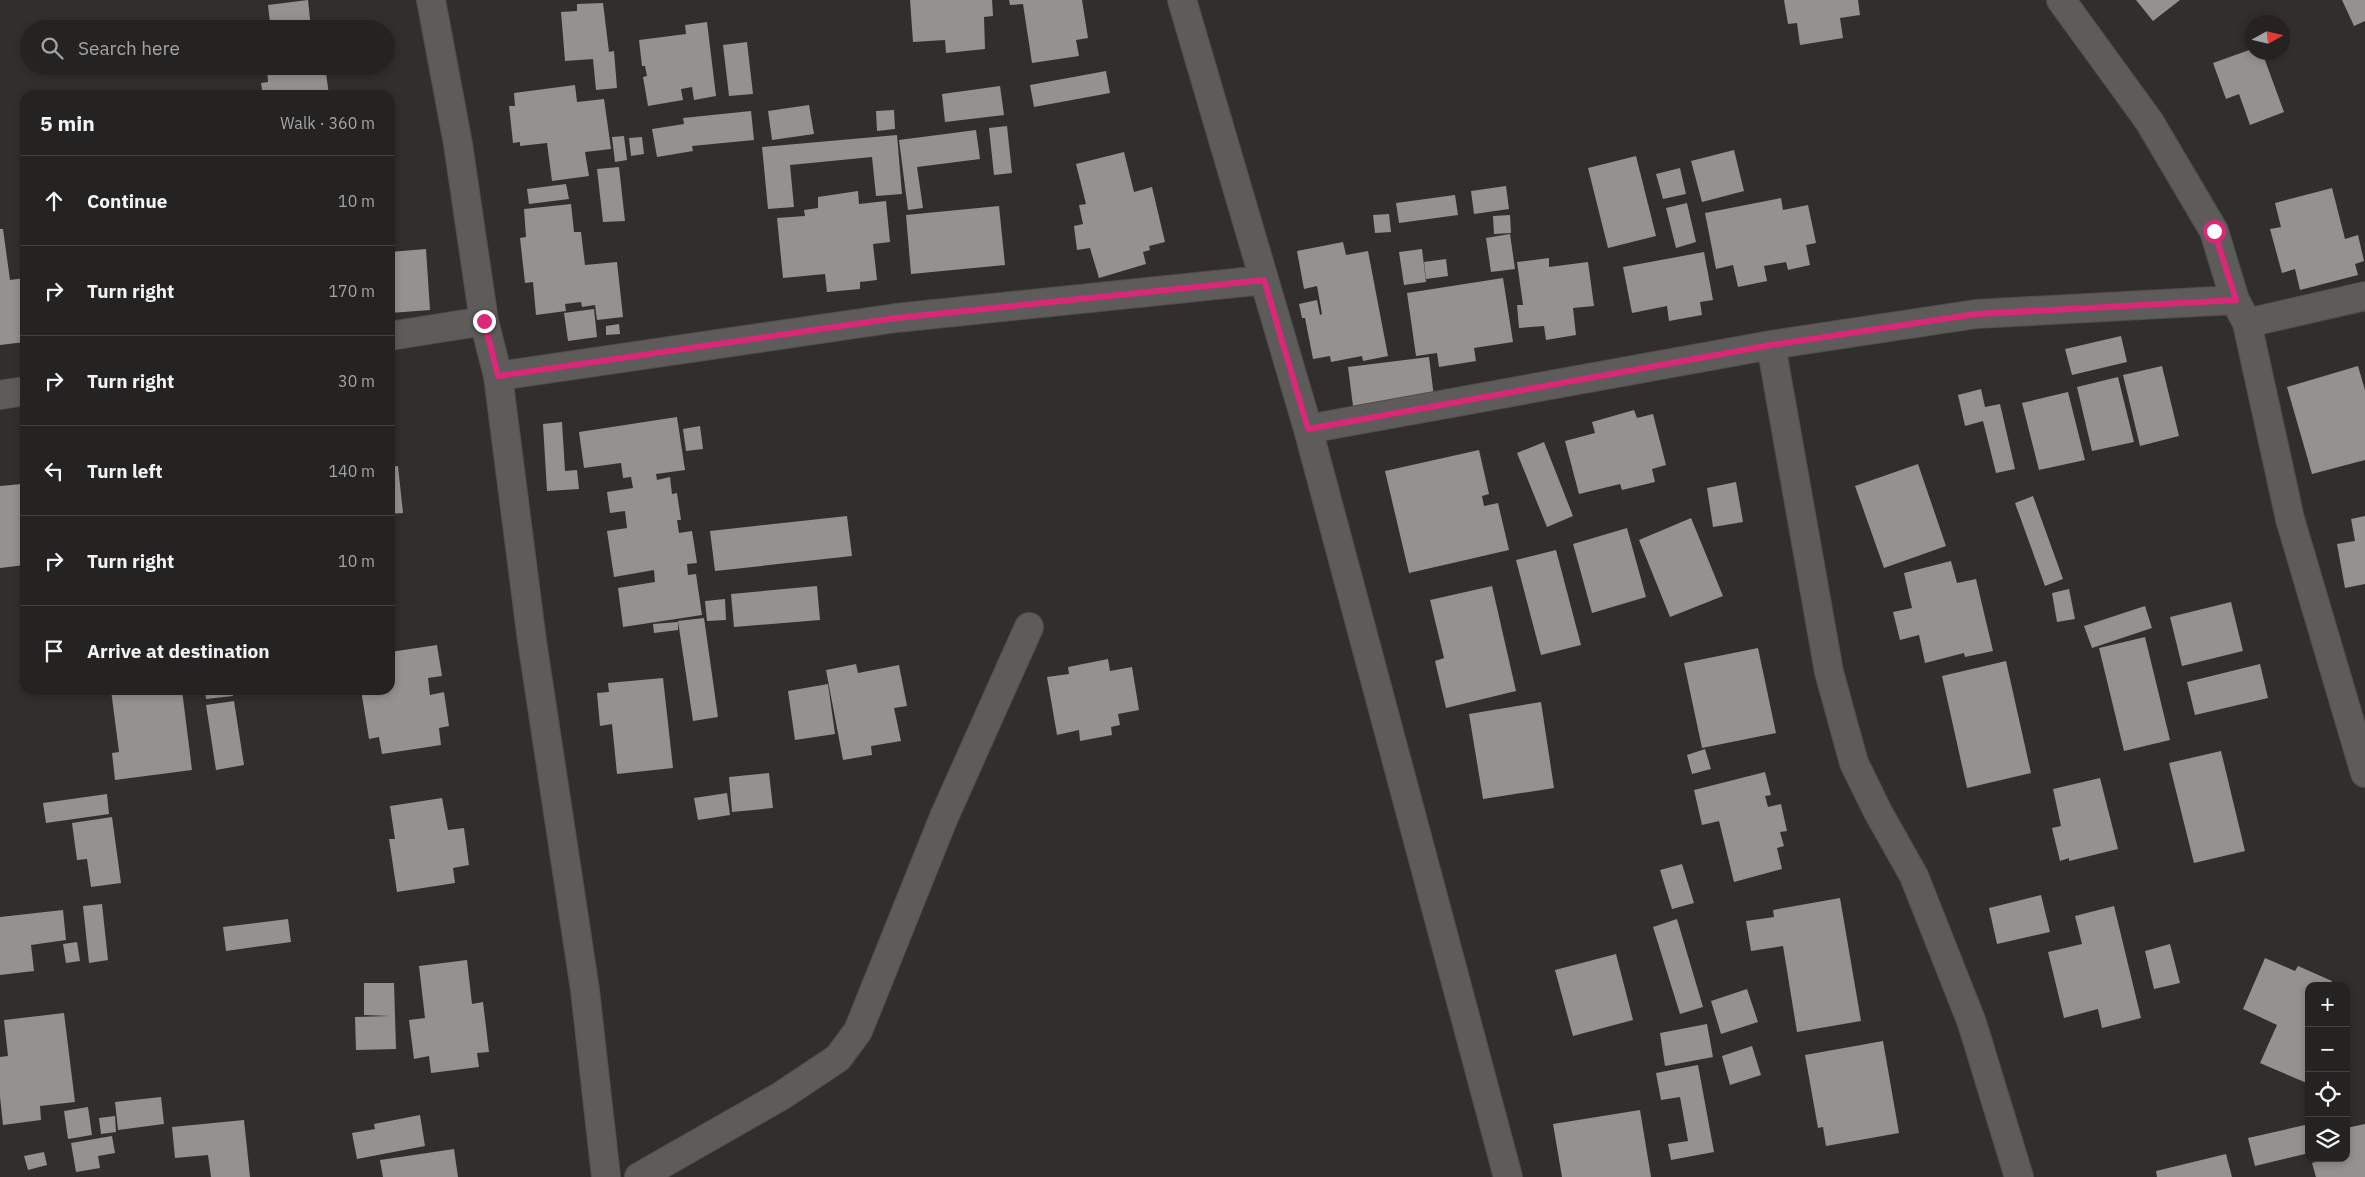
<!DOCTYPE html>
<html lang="en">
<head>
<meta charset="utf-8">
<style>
  :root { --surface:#252322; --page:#312f2f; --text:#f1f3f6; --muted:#a3a4a5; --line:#424040 }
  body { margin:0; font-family:"IBM Plex Sans",sans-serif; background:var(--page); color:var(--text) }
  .controls { position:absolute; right:15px; bottom:15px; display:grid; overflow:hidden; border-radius:10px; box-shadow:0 2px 8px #0003 }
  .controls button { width:45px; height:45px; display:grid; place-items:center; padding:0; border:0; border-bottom:1px solid var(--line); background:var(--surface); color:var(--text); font:25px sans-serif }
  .compass { position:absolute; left:2245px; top:15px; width:45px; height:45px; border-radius:50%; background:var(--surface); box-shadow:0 2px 8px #0003; rotate:82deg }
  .stop { position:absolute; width:15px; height:15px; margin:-11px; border:4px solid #db2777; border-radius:50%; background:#fff }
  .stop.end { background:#db2777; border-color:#fff; box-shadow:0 1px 5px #0008 }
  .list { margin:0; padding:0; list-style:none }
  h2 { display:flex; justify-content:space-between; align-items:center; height:65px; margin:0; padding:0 20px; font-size:21px }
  h2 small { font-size:16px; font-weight:400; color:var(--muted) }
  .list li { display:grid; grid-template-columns:32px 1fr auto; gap:15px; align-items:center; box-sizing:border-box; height:90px; padding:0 20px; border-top:1px solid var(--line) }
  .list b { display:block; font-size:19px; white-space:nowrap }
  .list em { font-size:16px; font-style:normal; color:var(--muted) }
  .icon { flex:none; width:28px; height:28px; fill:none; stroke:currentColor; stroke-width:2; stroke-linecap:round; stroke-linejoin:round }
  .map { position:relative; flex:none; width:2365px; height:1177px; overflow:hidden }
  .search { position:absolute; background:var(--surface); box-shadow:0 2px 8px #0003; left:20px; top:20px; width:375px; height:55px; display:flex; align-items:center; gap:12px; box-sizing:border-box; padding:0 18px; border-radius:28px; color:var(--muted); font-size:19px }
  .panel { position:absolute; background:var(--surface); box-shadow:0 2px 8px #0003; left:20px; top:90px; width:375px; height:605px; border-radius:15px }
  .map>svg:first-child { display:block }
  .building { fill:#94918f }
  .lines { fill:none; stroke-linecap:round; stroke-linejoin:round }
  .street-casing { stroke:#4f4e4c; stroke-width:30 }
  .street { stroke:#5e5c5a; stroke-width:28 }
  .route { stroke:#db2777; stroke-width:6 }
</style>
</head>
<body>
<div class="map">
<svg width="2365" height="1177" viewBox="0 0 2365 1177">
  <rect width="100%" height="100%" fill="#312f2d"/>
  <path class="building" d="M308 0 311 29H254L253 25 270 23 268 5Z
    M910 0H992L993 16 984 17 985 49 946 53 945 40 913 42Z
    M1009 0H1082L1088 38 1076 40 1079 56 1032 63 1023 4 1010 5Z
    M1784 0H1858L1860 15 1840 18 1843 38 1800 45 1797 23 1788 24Z
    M2136 0H2180L2153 21Z
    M2342 0H2365V21L2354 26Z
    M603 3 609 52 614 51 617 88 596 90 593 59 565 61 561 12 577 11V4Z
    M707 22 716 96 694 100 692 87 681 89 683 100 648 106 643 77 647 76 645 66H642L639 40 686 34 685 25Z
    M747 42 753 94 729 96 723 45Z
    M2252 49V52H2262L2284 112 2250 125 2239 94 2226 99 2213 63Z
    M267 66H316L317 74 326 73 329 95H263L261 83 268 82Z
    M1106 71 1110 93 1034 107 1030 85Z
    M575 85 577 102 604 99 611 149 585 152 589 176 552 181 547 143 520 146V142L513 143 509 106H515L514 93Z
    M1000 86 1004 115 945 122 942 94Z
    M809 105 814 134 772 140 768 111Z
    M894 110 895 129 877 131 876 111Z
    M751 111 754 140 692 146 693 151 657 157 652 129 684 124 683 118Z
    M1007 126 1012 173 994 175 989 128Z
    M976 130 980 159 917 167 923 208 908 210 899 140Z
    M897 135 902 194 876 196 872 157 790 165 794 207 768 209 762 147Z
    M624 136 627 160 615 162 612 137Z
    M642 137 644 154 631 156 629 138Z
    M1734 150 1744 191 1702 202 1691 161Z
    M1124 152 1134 192 1152 187 1165 242 1149 246 1150 250 1143 252 1146 264 1099 278 1090 248 1077 250 1074 226 1083 224 1079 205 1086 204 1076 164Z
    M1636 156 1656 236 1608 248 1588 168Z
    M619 167 625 221 603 222 597 169Z
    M1680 168 1686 194 1663 199 1656 174Z
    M566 184 569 199 529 204 527 189Z
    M1506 186 1509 209 1474 214 1471 191Z
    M2332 188 2345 239 2358 235 2364 261 2355 264 2358 275 2300 290 2295 269 2282 273 2270 229 2281 227 2275 203Z
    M858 191 859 204 886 201 890 242 873 244 877 280 860 282V289L827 292 825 274 783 278 777 218 805 216 804 210 818 208V197Z
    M1455 195 1458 215 1399 223 1396 203Z
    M1781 198 1783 210 1808 205 1816 243 1806 245 1810 265 1788 270 1786 262 1764 266 1767 281 1738 287 1733 265 1716 269 1705 213Z
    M1687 203 1696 242 1676 248 1666 208Z
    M571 204 574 232H581L585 265 617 262 623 317 597 320 595 305 582 307 581 302 565 304 566 311 536 315 533 282 525 283 520 238 526 237 524 209Z
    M999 206 1005 265 911 274 906 215Z
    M1389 214 1391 232 1375 233 1373 215Z
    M1510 215 1511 233 1494 234 1493 216Z
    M0 229H3L10 280 25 278V342L0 345Z
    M1510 234 1515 269 1491 272 1486 238Z
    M1343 242 1346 255 1368 251 1388 356 1363 361 1362 356 1331 362 1330 356 1313 359 1305 318H1302L1299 304 1317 300 1320 315 1322 314 1317 286 1304 289 1297 251Z
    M426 249 430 310 390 313V252Z
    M1422 249 1426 282 1404 285 1399 252Z
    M1704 252 1713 300 1700 302 1702 315 1669 321 1667 306 1632 313 1623 267Z
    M1549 258V267L1588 262 1594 306 1573 308 1576 335 1546 340 1544 326 1519 328 1517 305H1523L1517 262Z
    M1446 259 1448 276 1426 279 1424 262Z
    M1503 278 1513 342 1474 348 1476 361 1439 367 1437 353 1416 356 1407 293Z
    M594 309 597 337 568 341 564 313Z
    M619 324 620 334 606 335V326Z
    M2121 336 2127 362 2072 375 2065 349Z
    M1429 357 1434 397 1353 406 1348 367Z
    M2162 366 2179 436 2140 446 2123 375Z
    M2358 366 2365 390V460L2312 474 2287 387Z
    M2118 377 2134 442 2092 451 2077 387Z
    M1981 389 1985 407 2000 404 2015 469 1996 473 1983 421 1965 426 1958 395Z
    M2068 392 2085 460 2039 470 2022 403Z
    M1634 410 1637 418 1653 414 1666 465 1652 469 1655 482 1622 490 1620 484 1579 494 1565 441 1595 433 1592 422Z
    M677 417 685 470 656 474 657 480 670 477 672 494 677 493 681 520H677L679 533 692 531 697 563 687 564 688 575 696 574 702 615 623 627 618 588 655 582 654 570 614 577 607 531 627 528 625 511 610 513 607 492 633 488 631 477 623 478 621 463 584 468 579 432Z
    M562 422 565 471 577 470 579 489 547 491 543 424Z
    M700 426 703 449 686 451 683 429Z
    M1544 442 1573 516 1547 527 1517 453Z
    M1479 450 1489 494 1482 496 1484 506 1498 503 1509 550 1409 573 1385 471Z
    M1918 464 1946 546 1884 568 1855 486Z
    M398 466 403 513 390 514V467Z
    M1736 482 1743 522 1713 527 1707 488Z
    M22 484 25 512V565L0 568V486Z
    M2033 496 2063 579 2045 586 2015 503Z
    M847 516 852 556 715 571 710 531Z
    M2365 516V584L2345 588 2337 544 2355 541 2351 519Z
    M1691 518 1723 596 1670 617 1639 540Z
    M1627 528 1646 597 1592 613 1573 544Z
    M1556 550 1581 645 1541 655 1516 560Z
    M1951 561 1957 583 1976 579 1993 651 1965 657 1964 653 1925 663 1919 635 1900 640 1893 612 1912 608 1904 573Z
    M817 586 820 620 734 627 731 594Z
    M1492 586 1516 691 1446 708 1435 661 1444 658 1430 600Z
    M2069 589 2075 619 2057 622 2052 593Z
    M725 599 726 620 707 621 705 601Z
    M2231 602 2243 651 2182 666 2170 617Z
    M2145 606 2152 628 2092 648 2084 626Z
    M704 618 718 717 693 721 678 621Z
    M678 622V630L654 633 653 624Z
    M2145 637 2170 740 2124 751 2099 648Z
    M437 645 442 676 428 678 430 695 444 692 449 726 439 728 441 745 382 754 379 737 369 739 361 690H390V652Z
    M1758 648 1776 733 1702 748 1684 663Z
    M1108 659 1110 671 1132 667 1139 710 1118 714 1120 725 1111 727 1112 735 1080 741 1079 730 1057 735 1047 677 1069 674 1068 667Z
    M2006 661 2031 773 1967 788 1942 676Z
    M856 664 858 673 899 665 907 706 894 708 901 741 871 746 872 755 843 760 826 670Z
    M2260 664 2268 698 2195 715 2187 682Z
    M663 678 673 768 617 774 612 724 600 726 597 693 609 692 608 683Z
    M828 684 835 734 795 740 788 691Z
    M111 690H182L192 770 115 780 112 753 119 752Z
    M205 690H232L233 696 206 699Z
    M234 701 244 765 216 770 206 705Z
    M1541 702 1554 788 1483 799 1469 714Z
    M1705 749 1711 769 1692 774 1687 755Z
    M2221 751 2245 851 2194 863 2169 763Z
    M1765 772 1771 795 1765 796 1768 807 1781 804 1787 831 1780 832 1784 846 1777 848 1782 869 1734 882 1719 821 1702 825 1694 790Z
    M769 773 773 808 732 812 729 777Z
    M2100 778 2118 849 2069 861V858L2060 861 2052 828 2061 826 2053 789Z
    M727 793 730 815 698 820 694 798Z
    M107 794 109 814 46 823 43 803Z
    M442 798 448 830 464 828 469 865 453 868 455 883 397 892 389 839H395L390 806Z
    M112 817 121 883 91 887 87 859 77 860 72 823Z
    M1682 864 1694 903 1672 909 1660 870Z
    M2041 895 2050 932 1997 944 1989 908Z
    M1840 898 1861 1021 1797 1032 1783 946 1751 951 1746 921 1774 917 1773 910Z
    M102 904 108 960 89 963 83 906Z
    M2114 906 2141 1018 2102 1028 2098 1009 2064 1018 2048 952 2082 944 2075 916Z
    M63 910 66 940 31 945 34 971 0 975V917Z
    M288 919 291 942 226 951 223 927Z
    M1677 919 1703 1007 1680 1014 1653 927Z
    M77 942 80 961 66 963 63 944Z
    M2170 944 2180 983 2154 989 2145 951Z
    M1616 954 1633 1020 1573 1036 1555 970Z
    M2265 958 2295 971 2298 966 2332 981 2330 986H2309V1084L2260 1063 2277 1025 2243 1009Z
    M467 960 472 1004 483 1002 489 1052 477 1053 479 1067 431 1073 429 1056 414 1059 409 1020 425 1018 419 966Z
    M364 983H394L396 1049 356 1050 355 1017 390 1016 364 1015Z
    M1747 989 1758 1022 1721 1034 1711 1001Z
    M64 1013 75 1102 40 1106 41 1120 3 1125 0 1097V1057L8 1056 4 1020Z
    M1707 1024 1713 1057 1665 1066 1660 1033Z
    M1883 1041 1899 1133 1826 1146 1823 1127 1818 1128 1805 1055Z
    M1752 1046 1761 1075 1730 1085 1722 1056Z
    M1698 1065 1714 1152 1671 1160 1668 1144 1688 1141 1680 1097 1661 1100 1656 1073Z
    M161 1097 164 1124 118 1130 115 1102Z
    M88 1107 92 1135 68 1139 64 1111Z
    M1640 1110 1651 1177H1562L1553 1124Z
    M420 1115 425 1146 357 1159 352 1133 375 1129 374 1124Z
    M115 1116 116 1132 101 1134 99 1118Z
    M244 1120 250 1177H211L208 1155 175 1158 172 1127Z
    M2365 1124V1177H2316L2312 1163 2334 1158H2346V1128Z
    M2305 1125 2309 1139V1153L2255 1166 2248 1138Z
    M112 1136 115 1153 98 1156 100 1168 76 1172 71 1143Z
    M454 1149 458 1177H383L380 1160Z
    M44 1152 47 1165 28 1170 24 1156Z
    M2226 1154 2232 1177H2157L2156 1171Z"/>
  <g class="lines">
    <g class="street-casing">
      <path id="street" d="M431 0 458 144 484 321 498 376 532 641 585 990 606 1177
        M1182 0 1308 429 1508 1177
        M2061 0 2149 121 2214 231 2235 300 2247 323 2290 519 2365 773
        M2247 323 2365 296
        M390 336 484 321
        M1771 345 1829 672 1854 763 1878 812 1914 876 1972 1023 2019 1177
        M498 376 896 318 1264 280
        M0 395 25 391
        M1308 429 1771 345 1976 314 2235 300
        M639 1177 781 1096 838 1058 858 1031 944 817 1029 627"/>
    </g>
    <use href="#street" class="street"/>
  </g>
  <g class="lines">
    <path class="route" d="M484 321 498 376 896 318 1264 280 1308 429 1771 345 1976 314 2236 300 2214 231"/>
  </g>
</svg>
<div class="controls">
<button>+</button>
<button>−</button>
<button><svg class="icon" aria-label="locate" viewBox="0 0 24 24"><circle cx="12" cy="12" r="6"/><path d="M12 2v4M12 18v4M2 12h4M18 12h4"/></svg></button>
<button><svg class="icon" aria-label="layers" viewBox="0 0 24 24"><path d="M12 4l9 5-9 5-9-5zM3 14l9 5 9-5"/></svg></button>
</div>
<svg class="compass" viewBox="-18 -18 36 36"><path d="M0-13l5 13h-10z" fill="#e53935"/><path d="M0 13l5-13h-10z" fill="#a3a4a5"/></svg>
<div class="stop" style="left:2214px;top:231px"></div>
<div class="stop end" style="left:484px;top:321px"></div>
<div class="search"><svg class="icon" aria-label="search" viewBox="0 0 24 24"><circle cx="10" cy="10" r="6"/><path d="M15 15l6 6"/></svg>Search here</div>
<section class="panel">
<h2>5 min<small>Walk · 360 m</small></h2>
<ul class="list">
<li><svg class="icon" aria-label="ahead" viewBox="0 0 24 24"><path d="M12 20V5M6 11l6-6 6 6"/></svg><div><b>Continue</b></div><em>10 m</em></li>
<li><svg class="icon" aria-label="right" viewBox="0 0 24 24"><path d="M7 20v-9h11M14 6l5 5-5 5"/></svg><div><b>Turn right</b></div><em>170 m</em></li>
<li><svg class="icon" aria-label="right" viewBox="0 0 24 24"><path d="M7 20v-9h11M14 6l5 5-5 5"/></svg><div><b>Turn right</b></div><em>30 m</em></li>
<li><svg class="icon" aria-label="left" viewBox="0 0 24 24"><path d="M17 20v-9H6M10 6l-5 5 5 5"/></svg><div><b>Turn left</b></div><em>140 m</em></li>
<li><svg class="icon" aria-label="right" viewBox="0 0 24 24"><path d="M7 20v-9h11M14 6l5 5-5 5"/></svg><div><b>Turn right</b></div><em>10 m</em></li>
<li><svg class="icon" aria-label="arrive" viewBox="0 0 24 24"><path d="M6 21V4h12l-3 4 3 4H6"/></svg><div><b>Arrive at destination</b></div></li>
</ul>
</section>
</div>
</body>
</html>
